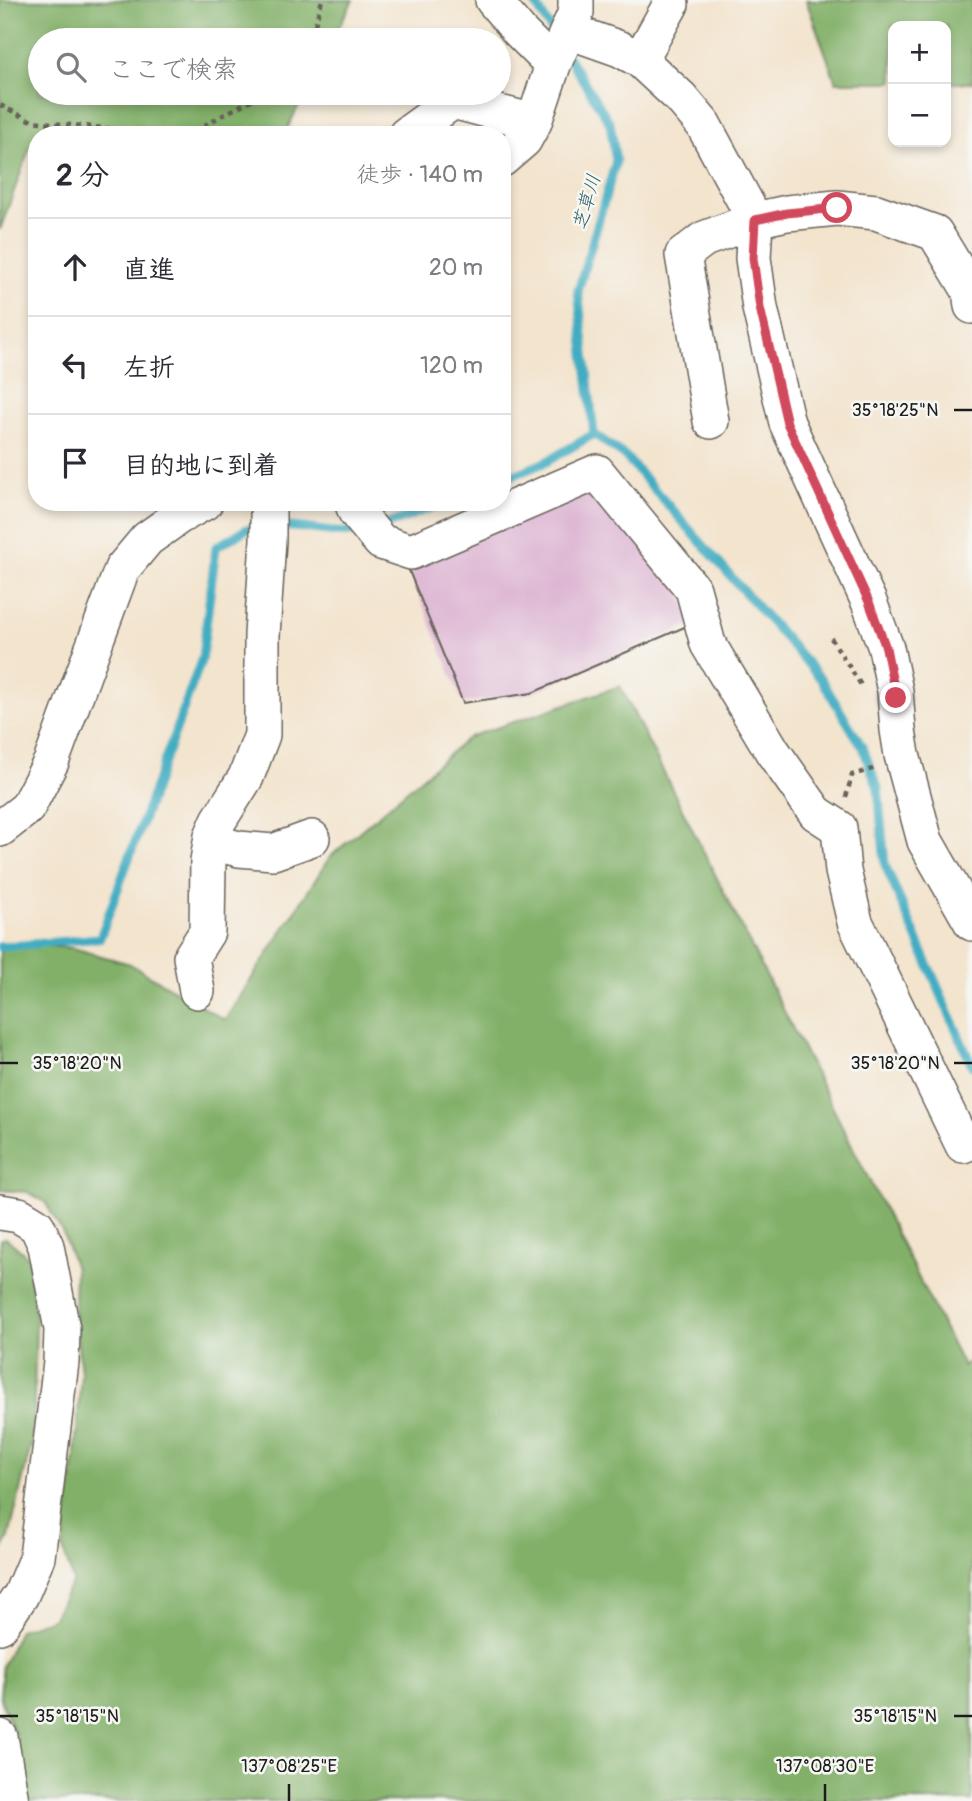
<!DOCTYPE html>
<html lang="ja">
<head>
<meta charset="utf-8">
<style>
  :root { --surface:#fff; --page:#f2f2f3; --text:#2b2b33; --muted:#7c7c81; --line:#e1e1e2 }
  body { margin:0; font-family:Pangolin,"Klee One",sans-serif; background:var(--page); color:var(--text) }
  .controls { position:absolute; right:21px; top:21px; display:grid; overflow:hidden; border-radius:14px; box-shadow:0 4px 10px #0003 }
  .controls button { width:63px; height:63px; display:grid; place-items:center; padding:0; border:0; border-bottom:2px solid var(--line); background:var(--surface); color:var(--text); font:35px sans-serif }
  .stop { position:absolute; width:21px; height:21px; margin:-16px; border:5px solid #d1495b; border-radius:50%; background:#fff }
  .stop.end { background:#d1495b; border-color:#fff; box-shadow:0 2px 7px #0008 }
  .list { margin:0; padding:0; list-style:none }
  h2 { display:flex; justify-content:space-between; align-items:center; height:91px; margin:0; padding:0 28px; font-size:30px }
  h2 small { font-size:23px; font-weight:400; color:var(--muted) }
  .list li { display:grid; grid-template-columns:46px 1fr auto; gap:21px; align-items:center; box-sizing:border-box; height:98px; padding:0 28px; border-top:2px solid var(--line) }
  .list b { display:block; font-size:26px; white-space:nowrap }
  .list em { font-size:23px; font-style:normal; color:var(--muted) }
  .icon { flex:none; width:38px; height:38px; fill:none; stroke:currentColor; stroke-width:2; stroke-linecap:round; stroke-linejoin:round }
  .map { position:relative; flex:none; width:972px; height:1801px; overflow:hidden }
  .search { position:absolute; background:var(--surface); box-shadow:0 4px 10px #0003; left:28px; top:28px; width:483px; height:77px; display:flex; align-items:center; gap:18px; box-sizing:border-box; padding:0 24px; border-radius:38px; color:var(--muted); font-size:26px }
  .panel { position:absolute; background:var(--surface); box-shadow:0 4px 10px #0003; left:28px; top:126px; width:483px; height:385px; border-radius:28px }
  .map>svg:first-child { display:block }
  .forest { fill:#82b069; stroke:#4f6642; stroke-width:2 }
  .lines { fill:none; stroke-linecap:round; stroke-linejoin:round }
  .stream { stroke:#43adc2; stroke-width:9 }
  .building { fill:#daaecf }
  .minor-casing { stroke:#67625a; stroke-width:38 }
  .path { stroke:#67625a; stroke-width:4.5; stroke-dasharray:5 5; stroke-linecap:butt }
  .minor { stroke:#fff; stroke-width:35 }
  .route { stroke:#d1495b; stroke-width:9 }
  .ticks { fill:none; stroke:#1c1c1c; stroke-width:2.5 }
  .labels { text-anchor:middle; stroke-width:5; stroke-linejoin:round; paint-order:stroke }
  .water-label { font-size:19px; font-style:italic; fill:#2e5d67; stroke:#f6f6f2 }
  .ticks-label { font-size:18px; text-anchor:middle; fill:#1c1c1c; stroke:#f6f6f2; stroke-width:5; stroke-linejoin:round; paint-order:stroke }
</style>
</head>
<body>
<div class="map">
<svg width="972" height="1801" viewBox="0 0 972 1801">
  <rect width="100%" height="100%" fill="#f6f6f2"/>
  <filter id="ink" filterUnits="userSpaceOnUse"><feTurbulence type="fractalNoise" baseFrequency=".0143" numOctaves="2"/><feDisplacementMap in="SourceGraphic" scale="14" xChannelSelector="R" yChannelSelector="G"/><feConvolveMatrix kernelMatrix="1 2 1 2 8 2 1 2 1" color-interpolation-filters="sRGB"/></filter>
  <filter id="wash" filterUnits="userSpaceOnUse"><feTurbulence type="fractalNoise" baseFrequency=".00686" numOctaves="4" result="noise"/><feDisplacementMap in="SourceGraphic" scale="28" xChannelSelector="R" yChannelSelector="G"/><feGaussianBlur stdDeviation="1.57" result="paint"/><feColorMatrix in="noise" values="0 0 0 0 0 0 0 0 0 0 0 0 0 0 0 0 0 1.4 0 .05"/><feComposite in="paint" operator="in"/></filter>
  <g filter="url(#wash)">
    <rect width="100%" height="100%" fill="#f3e4ce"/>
    <path class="forest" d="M0 0H353L332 40H40V93H305L284 135H37V147H30L0 230Z
      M806 0H972V83H946V26H893V82H836Z
      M620 686 963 1366 972 1359V1801H24L15 1734 0 1698 3 1665 19 1630 52 1619 73 1581 63 1549 75 1455 81 1373 74 1309 75 1269 63 1233 45 1202 27 1192 0 1190V943L73 948 130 964 225 1020 330 857 469 737Z
      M6 1238 29 1258 36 1325 33 1437 9 1537 0 1554V1240Z"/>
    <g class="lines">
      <path class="stream" d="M533 0 556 37
        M567 55 610 123 616 161 578 291 594 434
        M594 434 625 456 821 679 863 748 878 788 885 865 972 1066
        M502 480 546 462 594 434
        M273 527C303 524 331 536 360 531
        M381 527 446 502
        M0 947 100 938 202 658 216 547 247 529 259 528"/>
    </g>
    <g id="blocks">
      <path class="building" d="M595 483 675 581 694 623 532 693 463 703 405 561Z"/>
    </g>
  </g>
  <g filter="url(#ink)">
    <use href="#blocks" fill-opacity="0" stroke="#67625a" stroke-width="2"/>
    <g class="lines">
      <g class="minor-casing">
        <path id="minor" d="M493 0 519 31 553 65
          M569 31 620 49 640 60 681 98 703 124 755 220 787 213 837 208 876 212 935 233 970 291 972 306
          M640 60 671 4 670 0
          M406 135 453 101 534 122
          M502 159 524 140 534 122 553 65 576 12V0
          M711 421 683 255 704 239 755 220 753 258 760 308 787 423 869 602 886 648 895 691 898 730 902 755 925 841 972 923
          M352 502 356 512 381 542 411 552 597 472 693 589 708 644 773 752 816 813 839 828 843 871 855 922 963 1145 972 1141
          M0 829 27 808 51 762 122 569 147 539 178 517 205 502
          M211 842 239 849 273 852 312 838
          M197 991 191 957 207 932 208 861 212 836 219 820 246 777 262 735V635L268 540V502
          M0 1212 19 1215 37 1226 46 1246 62 1329 61 1362 37 1557 21 1595 0 1626
          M0 1737 11 1801"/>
      </g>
      <path class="path" d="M302 40 314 28 322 0
        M0 105 32 121 173 135
        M186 135 264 93
        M831 638 861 685
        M846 797 852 775 876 768"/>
      <use href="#minor" class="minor"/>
    </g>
  </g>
  <g class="lines" filter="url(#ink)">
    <path class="route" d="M837 208 787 213 755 220 753 258 760 308 787 423 869 602 886 648 896 698"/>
  </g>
  <path class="ticks" d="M954 410H972M0 1063H18M954 1063H972M0 1716H18M954 1716H972M289 1784V1801M825 1784V1801"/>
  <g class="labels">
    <g class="water-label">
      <text transform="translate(586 202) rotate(-74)" y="7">芝草川</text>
    </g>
  </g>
  <g class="ticks-label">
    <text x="895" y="416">35°18'25"N</text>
    <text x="77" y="1069">35°18'20"N</text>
    <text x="895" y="1069">35°18'20"N</text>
    <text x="77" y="1722">35°18'15"N</text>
    <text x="895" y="1722">35°18'15"N</text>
    <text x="289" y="1772">137°08'25"E</text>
    <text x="825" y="1772">137°08'30"E</text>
  </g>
</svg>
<div class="controls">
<button>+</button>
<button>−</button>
</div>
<div class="stop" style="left:837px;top:208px"></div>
<div class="stop end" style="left:896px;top:698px"></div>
<div class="search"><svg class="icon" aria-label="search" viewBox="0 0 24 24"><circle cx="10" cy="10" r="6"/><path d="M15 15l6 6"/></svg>ここで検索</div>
<section class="panel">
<h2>2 分<small>徒歩 · 140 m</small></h2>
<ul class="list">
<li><svg class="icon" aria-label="ahead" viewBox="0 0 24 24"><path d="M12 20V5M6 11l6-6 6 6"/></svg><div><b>直進</b></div><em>20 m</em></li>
<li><svg class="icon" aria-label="left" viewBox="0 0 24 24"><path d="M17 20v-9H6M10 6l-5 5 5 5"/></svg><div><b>左折</b></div><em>120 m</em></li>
<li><svg class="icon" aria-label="arrive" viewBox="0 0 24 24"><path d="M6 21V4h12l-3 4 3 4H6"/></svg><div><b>目的地に到着</b></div></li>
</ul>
</section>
</div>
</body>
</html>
